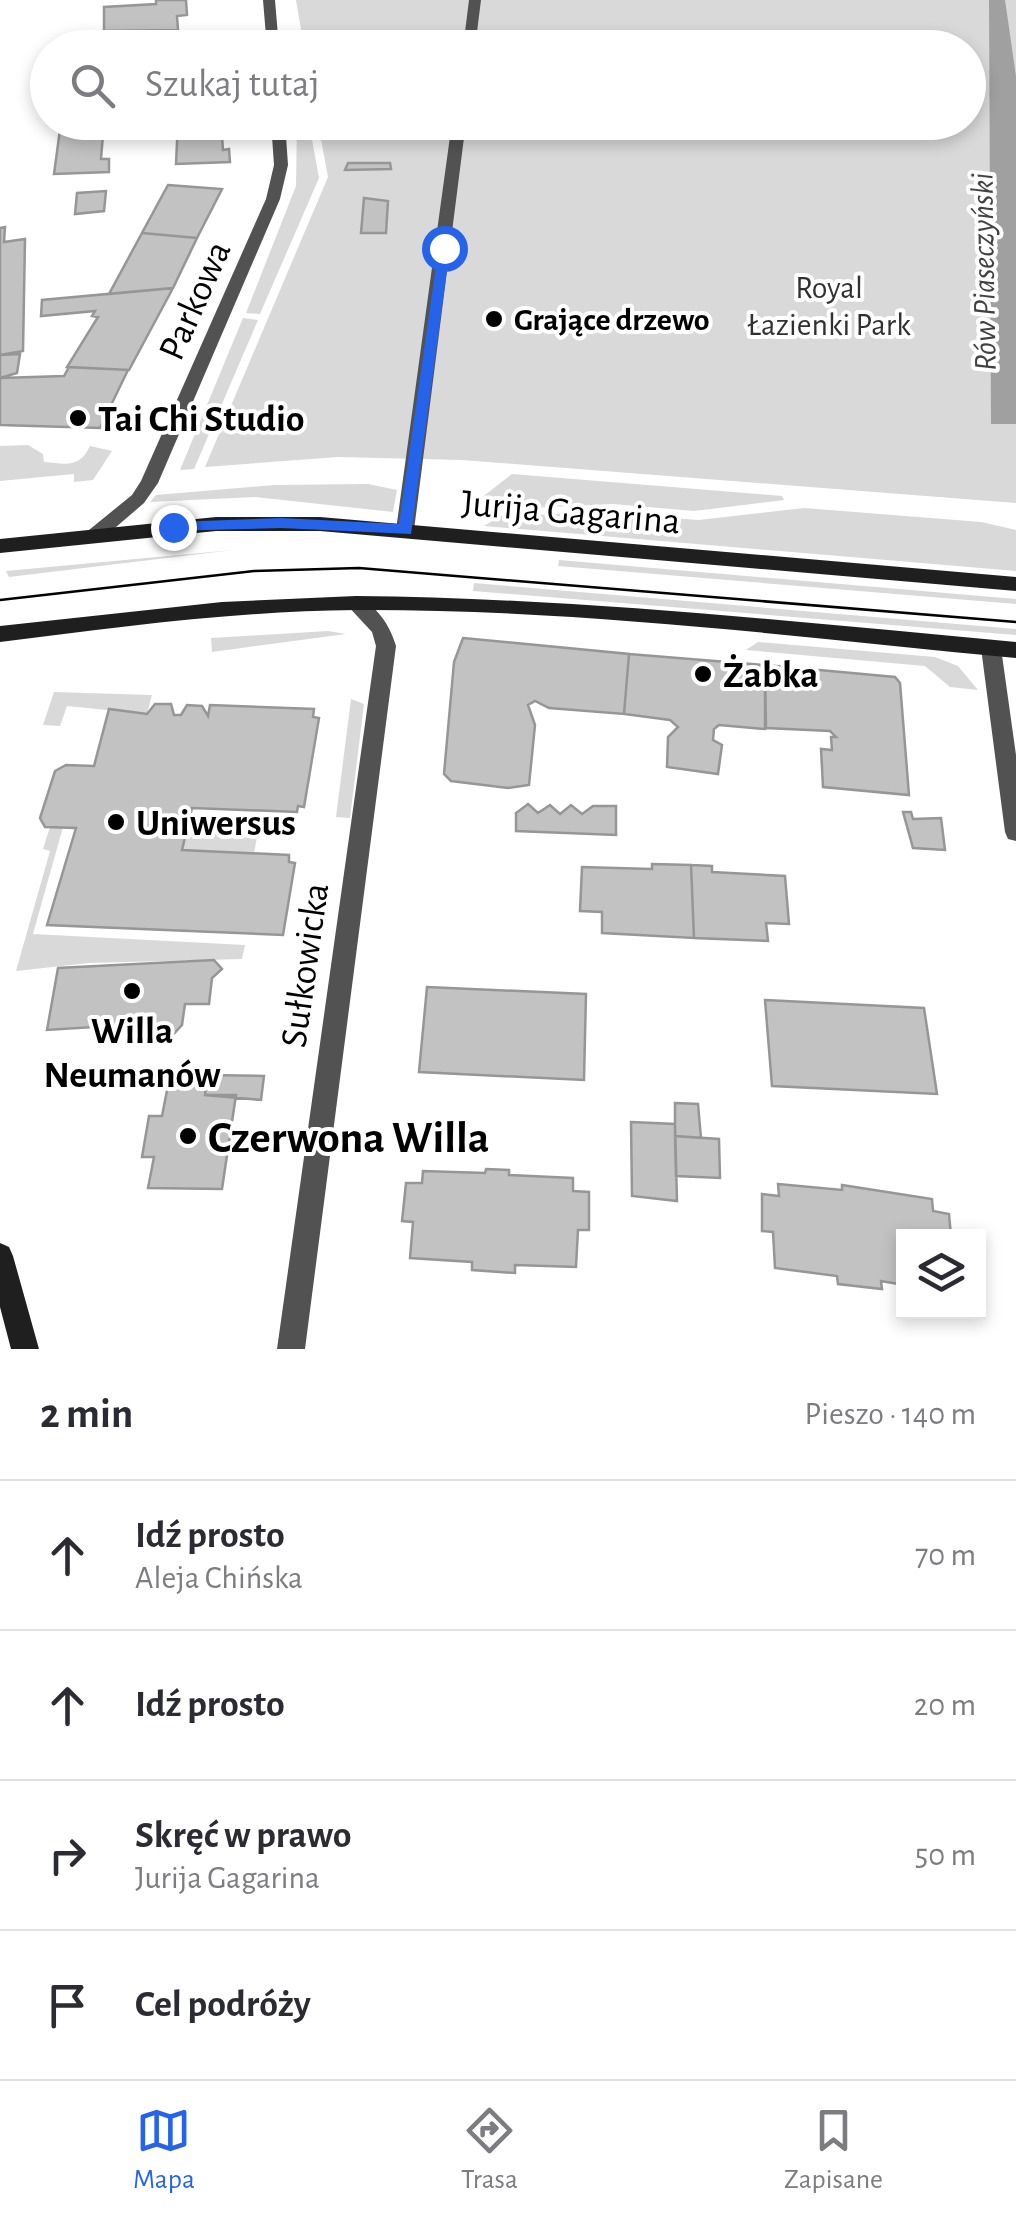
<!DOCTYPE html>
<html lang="pl">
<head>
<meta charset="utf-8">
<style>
  :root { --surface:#fff; --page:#f7f7f7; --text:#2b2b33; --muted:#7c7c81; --line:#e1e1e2; --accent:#2563eb }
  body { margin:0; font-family:"Alegreya Sans",sans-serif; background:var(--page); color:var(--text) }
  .controls { position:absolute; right:30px; bottom:30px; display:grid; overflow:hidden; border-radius:0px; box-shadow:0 5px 15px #0003 }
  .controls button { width:90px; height:90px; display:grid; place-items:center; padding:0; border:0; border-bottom:2px solid var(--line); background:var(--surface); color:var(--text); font:50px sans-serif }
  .stop { position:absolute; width:30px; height:30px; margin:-22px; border:8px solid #2563eb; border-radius:50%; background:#fff }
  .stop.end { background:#2563eb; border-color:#fff; box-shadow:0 2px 10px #0008 }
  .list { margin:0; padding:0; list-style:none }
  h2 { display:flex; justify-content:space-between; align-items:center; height:130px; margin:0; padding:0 40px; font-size:42px }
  h2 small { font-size:32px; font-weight:400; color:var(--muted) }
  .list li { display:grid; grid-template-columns:65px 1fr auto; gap:30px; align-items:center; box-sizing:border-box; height:150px; padding:0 40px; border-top:2px solid var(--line) }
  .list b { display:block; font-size:38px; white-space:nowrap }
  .list p { margin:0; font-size:32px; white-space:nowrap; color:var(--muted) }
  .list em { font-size:32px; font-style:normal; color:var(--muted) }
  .icon { flex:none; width:55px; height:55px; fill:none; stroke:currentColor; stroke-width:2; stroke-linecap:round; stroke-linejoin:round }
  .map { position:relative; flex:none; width:1016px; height:1349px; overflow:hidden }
  .search { position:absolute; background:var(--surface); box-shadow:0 5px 15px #0003; left:30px; right:30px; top:30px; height:110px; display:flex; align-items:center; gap:25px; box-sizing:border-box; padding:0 35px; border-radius:55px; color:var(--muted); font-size:38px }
  .sheet { height:730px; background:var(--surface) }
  nav { display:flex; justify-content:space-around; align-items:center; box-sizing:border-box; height:140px; border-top:2px solid var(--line); background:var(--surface); font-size:28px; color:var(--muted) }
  nav a { display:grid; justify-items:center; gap:5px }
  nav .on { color:var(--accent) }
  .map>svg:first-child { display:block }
  .green { fill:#d9d9d9 }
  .water { fill:#a0a0a0 }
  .building { fill:#c2c2c2; stroke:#969696; stroke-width:2.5 }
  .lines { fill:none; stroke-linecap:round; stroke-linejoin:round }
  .pedestrian { fill:#525252; fill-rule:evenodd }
  .minor { fill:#525252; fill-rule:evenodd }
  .secondary { fill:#1f1f1f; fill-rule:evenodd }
  .tram { stroke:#000; stroke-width:2.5 }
  .route { fill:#2563eb }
  .poi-dot { fill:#000; stroke:#fff; stroke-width:4 }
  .labels { text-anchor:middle; stroke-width:8; stroke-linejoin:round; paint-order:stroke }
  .far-water-label { font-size:32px; font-style:italic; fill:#414141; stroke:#fff }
  .far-park-label { font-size:32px; fill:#303030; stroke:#fff }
  .far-poi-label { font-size:32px; font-weight:bold; fill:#000; stroke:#fff; text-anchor:start }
  .street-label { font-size:38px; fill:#000; stroke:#fff }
  .poi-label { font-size:38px; font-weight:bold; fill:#000; stroke:#fff; text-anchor:start }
  .near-poi-label { font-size:45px; font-weight:bold; fill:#000; stroke:#fff; text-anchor:start }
</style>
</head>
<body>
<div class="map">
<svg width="1016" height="1349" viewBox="0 0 1016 1349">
  <rect width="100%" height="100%" fill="#fff"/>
  <path class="green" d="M296 0H1016V503L462 460 338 457 205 467 328 177 318 123 968 122V48L304 47Z
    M297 123H309L319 178 260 314 246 313 296 186Z
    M243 318 258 320 194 469 180 470Z
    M0 446 28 445 43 454 44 462C66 464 80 468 90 446L112 451 93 480 74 482V474L0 481Z
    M512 474 782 496 784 500 694 511 613 504 529 508 476 502Z
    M368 484 397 490 393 512 255 497 150 502 156 495 275 485Z
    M804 508 981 522 1016 530V571L484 526 500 516 599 513 699 520Z
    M233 550 9 577 6 571Z
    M559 560 1016 599V604L558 566Z
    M474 583 1016 629V635L473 591Z
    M328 631 346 634 212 652 211 638Z
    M758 642 935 657 958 666 978 690 950 687 925 666 746 650Z
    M54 692 152 695 147 714 67 706 60 726 43 725Z
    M351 699 364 704 350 818 336 817Z
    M50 827H63L33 934 245 945 242 959 89 963 16 971 50 851 43 849Z
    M187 828 258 831 254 854 182 850Z"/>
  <path class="water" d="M989 0H1005L1016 76V424H991Z"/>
  <path class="building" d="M156 0H186L187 15 177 16 178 30 104 31V7L156 4Z
    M61 122H104L101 159H109V172L54 174Z
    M178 122H221L223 150 229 149 230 162 176 164Z
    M348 163H390L391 169 345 170Z
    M168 185 222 189 197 238 142 233Z
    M106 191 104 211 75 214 77 193Z
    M364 198 388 201 386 233H361Z
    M5 227 4 242 25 239 23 351 0 355V228Z
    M142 233 197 238 173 288 109 294Z
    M173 288 129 370 67 367 98 317 92 316 95 311 41 316 42 300Z
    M20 354 17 373 0 378V355Z
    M69 367 128 370 100 428 0 425V378L64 376Z
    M463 638 629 654 624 714 549 708 535 701 528 705 535 725 529 785 508 788 451 781 444 774 454 662Z
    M629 654 765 665V729L719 725 714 729 713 740 722 745 718 774 667 767 668 737 678 727 670 720 624 714Z
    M765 665 895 677 900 683 909 795 823 787 821 749 832 750 831 737H836L830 731 766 728Z
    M155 704H171L174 715H181L187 705 202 706 208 716 210 705 314 709 313 717 319 718 304 807 298 806 297 812 192 808 182 850 289 855V862L295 863 283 935 47 925 76 828 45 827 40 818 55 771 66 765 94 766 109 709 147 714Z
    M528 804 538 813 550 805 560 814 571 805 582 814 593 806H616V835L516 831V813Z
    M903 812H911L913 819 941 818 945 850 913 848Z
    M652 864 691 865 694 938 602 933V912L580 911 582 867 652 869Z
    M691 865 712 866V872L785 876 789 924 766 923 768 941 694 938Z
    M214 960 222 969 212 978 209 1004H185L182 1025 170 1038 152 1039 142 1024 47 1030 58 968Z
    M427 987 586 994 584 1080 419 1072Z
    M765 1000 924 1008 937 1094 772 1086Z
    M170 1075 207 1076 205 1095H236L222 1189 148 1188 154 1157H142L149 1116H162Z
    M206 1075 264 1076 261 1100 205 1095Z
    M675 1103 698 1104 701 1138 675 1136Z
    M631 1122 675 1124 677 1201 632 1196Z
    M675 1136 719 1139 720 1178 676 1176Z
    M486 1169 509 1170V1175L573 1178V1191L589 1192V1230H578L576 1267 515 1265V1273L472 1270V1262L410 1258 413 1222 402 1221 406 1183H422L423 1171 485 1173Z
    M778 1184 842 1190V1185L932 1199 933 1211 949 1214 951 1236H904V1285L881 1281 882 1289 838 1284 837 1276 775 1268 773 1232 762 1231V1194L779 1196Z"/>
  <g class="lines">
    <path class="pedestrian" d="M469 0H481L475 48H463Z
      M452 122H466L414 530 405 537 396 530Z"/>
    <path class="minor" d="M263 0H275L279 48H267Z
      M271 122H285L288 165 280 199 158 483 144 503 101 540H89L86 535 89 530 132 495 141 481 266 199 274 165Z
      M355 596C376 604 390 625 396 646L305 1349H277L376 646 372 632 345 603Z
      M991 640 1001 648 1016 755V841L1008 839 1005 832 981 648Z"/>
    <path class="secondary" d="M216 517H320L1016 577V591L320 531H216L0 553V539Z
      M356 596C577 598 796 622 1016 642V658C797 637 577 609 356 610 237 611 118 627 0 642V626L222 602Z
      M0 1243 9 1247 13 1256 39 1349H11L0 1307Z"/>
    <path class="tram" d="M0 600 254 571 359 568 1016 622"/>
  </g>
  <path class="route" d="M439 245 450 248 411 534 281 528 168 531 166 527 173 522 281 518 399 524Z"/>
  <g class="poi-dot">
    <circle cx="494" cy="319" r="10"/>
    <circle cx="78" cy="418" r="10"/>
    <circle cx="703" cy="674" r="10"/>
    <circle cx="116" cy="822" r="10"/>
    <circle cx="132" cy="991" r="10"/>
    <circle cx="188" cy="1136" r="10"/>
  </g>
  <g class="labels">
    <g class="far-water-label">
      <text transform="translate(983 272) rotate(-91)" y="11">Rów Piaseczyński</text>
    </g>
    <g class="far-park-label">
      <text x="829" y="298">Royal<tspan x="829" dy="37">Łazienki Park</tspan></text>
    </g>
    <g class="far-poi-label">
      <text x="514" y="330">Grające drzewo</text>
    </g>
    <g class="street-label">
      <text transform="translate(194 300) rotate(-66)" y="13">Parkowa</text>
      <text transform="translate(571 511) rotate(5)" y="13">Jurija Gagarina</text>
      <text transform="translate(304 965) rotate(-82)" y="13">Sułkowicka</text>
    </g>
    <g class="poi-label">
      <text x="98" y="431">Tai Chi Studio</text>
      <text x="723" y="687">Żabka</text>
      <text x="136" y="835">Uniwersus</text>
      <text x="132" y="1043" text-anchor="middle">Willa<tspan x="132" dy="44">Neumanów</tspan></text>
    </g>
    <g class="near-poi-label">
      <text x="208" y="1152">Czerwona Willa</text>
    </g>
  </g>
</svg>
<div class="controls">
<button><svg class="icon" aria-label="layers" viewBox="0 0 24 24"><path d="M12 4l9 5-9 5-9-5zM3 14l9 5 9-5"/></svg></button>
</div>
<div class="stop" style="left:444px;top:248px"></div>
<div class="stop end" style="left:173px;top:527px"></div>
<div class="search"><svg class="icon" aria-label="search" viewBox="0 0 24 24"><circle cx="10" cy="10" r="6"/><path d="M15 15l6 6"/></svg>Szukaj tutaj</div>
</div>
<section class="sheet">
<h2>2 min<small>Pieszo · 140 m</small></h2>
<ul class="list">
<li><svg class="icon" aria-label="ahead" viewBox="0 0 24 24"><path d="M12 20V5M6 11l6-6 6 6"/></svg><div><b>Idź prosto</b><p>Aleja Chińska</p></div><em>70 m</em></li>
<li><svg class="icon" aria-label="ahead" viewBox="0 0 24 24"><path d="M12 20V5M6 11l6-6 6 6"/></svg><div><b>Idź prosto</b></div><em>20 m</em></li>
<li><svg class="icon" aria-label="right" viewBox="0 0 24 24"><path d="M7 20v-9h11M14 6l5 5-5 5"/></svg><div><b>Skręć w prawo</b><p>Jurija Gagarina</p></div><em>50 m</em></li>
<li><svg class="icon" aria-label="arrive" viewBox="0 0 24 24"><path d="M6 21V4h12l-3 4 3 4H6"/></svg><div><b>Cel podróży</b></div></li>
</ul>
</section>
<nav>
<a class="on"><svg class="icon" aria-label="map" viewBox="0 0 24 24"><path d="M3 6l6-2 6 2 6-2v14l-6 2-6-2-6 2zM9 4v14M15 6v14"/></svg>Mapa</a>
<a><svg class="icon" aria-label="directions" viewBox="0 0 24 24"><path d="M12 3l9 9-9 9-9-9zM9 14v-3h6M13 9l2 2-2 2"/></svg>Trasa</a>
<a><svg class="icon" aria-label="saved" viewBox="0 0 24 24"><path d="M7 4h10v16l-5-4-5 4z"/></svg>Zapisane</a>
</nav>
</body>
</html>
